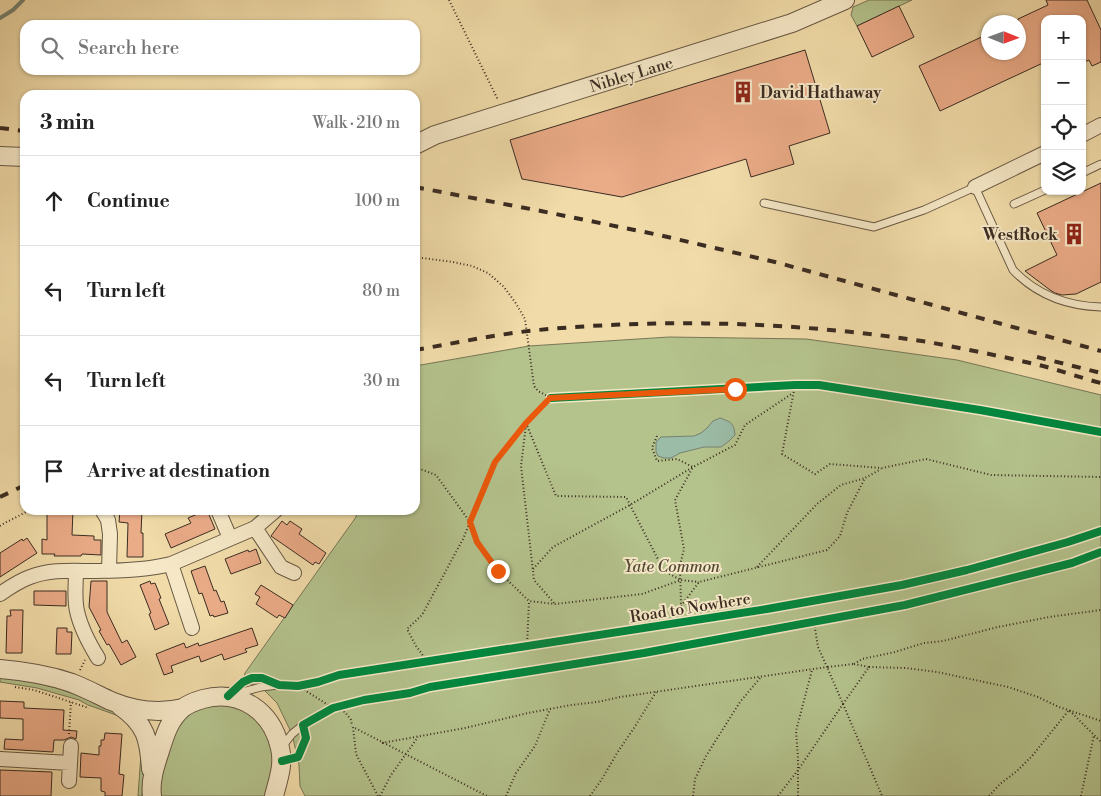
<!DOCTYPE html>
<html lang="en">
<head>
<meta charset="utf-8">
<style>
  :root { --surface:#fff; --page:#f2f2f2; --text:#222; --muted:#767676; --line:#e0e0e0 }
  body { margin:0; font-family:"Libre Bodoni",serif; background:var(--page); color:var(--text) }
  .controls { position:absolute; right:15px; top:15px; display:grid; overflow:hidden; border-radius:10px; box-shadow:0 1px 4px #0004 }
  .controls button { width:45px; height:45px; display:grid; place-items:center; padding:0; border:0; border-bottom:1px solid var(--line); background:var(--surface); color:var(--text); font:25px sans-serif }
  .compass { position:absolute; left:981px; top:15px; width:45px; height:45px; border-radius:50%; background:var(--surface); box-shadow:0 1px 4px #0004; rotate:91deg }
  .stop { position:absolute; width:15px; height:15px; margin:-11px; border:4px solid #ea580c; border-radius:50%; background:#fff }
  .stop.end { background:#ea580c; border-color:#fff; box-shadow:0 1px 5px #0008 }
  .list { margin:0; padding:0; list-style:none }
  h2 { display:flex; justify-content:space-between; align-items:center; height:65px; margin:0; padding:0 20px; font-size:21px }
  h2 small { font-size:16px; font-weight:400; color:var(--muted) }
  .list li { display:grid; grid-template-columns:32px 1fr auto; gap:15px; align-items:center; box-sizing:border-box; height:90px; padding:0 20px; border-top:1px solid var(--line) }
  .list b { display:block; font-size:19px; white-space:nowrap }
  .list em { font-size:16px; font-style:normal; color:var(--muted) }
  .icon { flex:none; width:28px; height:28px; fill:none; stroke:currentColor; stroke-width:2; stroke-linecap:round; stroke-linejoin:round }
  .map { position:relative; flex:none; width:1101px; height:796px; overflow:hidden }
  .search { position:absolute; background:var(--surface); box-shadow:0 1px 4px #0004; left:20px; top:20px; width:400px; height:55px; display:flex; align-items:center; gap:12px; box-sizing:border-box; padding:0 18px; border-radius:15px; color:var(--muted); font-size:19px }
  .panel { position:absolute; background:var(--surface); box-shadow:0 1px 4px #0004; left:20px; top:90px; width:400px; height:425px; border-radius:15px }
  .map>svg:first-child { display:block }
  .green { fill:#b4c28c; stroke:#787757 }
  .water { fill:#9bbca7; stroke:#758272 }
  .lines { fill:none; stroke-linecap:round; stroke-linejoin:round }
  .stream { stroke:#758272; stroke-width:4 }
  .building { fill:#eaab87; stroke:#3b2c22 }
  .service-casing { stroke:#685844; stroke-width:9 }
  .minor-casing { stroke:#685844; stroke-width:16 }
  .tertiary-casing { stroke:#685844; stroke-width:20 }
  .path { stroke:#3b2c22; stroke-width:2; stroke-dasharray:1 2.5; stroke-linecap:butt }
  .service { stroke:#f6e8c7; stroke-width:7 }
  .minor { stroke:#f6e8c7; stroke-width:14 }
  .tertiary { stroke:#f6e8c7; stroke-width:18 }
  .rail { stroke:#3b2c22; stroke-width:4; stroke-dasharray:9 9; stroke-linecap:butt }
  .cycleway-casing { stroke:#f6e8c7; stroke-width:11 }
  .cycleway { stroke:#00873e; stroke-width:8 }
  .route { stroke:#ea580c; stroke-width:6 }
  .labels { text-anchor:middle; stroke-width:4; stroke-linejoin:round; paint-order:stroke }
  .street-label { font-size:16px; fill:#3b2c22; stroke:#f6e8c7 }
  .poi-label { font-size:16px; font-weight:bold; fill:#3b2c22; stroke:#f6e8c7; text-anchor:start }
  .park-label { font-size:16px; font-style:italic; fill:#534a37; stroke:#f6e8c7 }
</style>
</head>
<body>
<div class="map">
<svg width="1101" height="796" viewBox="0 0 1101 796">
  <rect width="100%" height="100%" fill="#f1dca9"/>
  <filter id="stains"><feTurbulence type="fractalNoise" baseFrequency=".004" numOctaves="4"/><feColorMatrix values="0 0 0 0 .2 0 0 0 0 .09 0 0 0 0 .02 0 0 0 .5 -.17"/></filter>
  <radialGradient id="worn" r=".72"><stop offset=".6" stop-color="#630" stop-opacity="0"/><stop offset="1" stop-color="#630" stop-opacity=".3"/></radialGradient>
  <path class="green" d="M869 0H912L857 26 851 15 853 7Z
    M669 337 806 339 957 360 1101 395V796H305L300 786 299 765 292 734 277 703 261 687 243 682 245 673 356 517 357 510H415V366L529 346Z
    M0 677 37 683 60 689 108 707 130 718 144 735 147 746V762L143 782 142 796H138L142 739 138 731 131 723 119 716 88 705 79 700 37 688 0 682Z
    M229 704 247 711 263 725 275 757 267 796H158V789C163 765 169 720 195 710 205 705 218 705 229 704Z"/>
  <path class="water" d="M720 418C731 422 734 423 735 435L729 441 721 447H704L680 453 671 458H664L658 456 656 452V442L661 437 694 436 701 433 707 428 713 421Z"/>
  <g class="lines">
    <path class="stream" d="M0 18 13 10 23 0"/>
  </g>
  <path class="building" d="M1046 0H1087L1101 30V62L1092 66 1089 60 1082 63V19H1045V62L940 111 919 66 988 34V52H1018V19L1048 5Z
    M899 6 914 37 872 57 857 26Z
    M805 50 830 133 789 146 794 164 751 177 746 159 622 197 522 179 510 140Z
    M1101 183V282L1076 294 1062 295 1055 293 1050 290 1025 271 1057 255 1037 213Z
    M47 510H73L72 535 94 536V540H101V555L82 554 81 556H54L55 554H42V539L47 540Z
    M120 510H142L141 533H143V557H127L128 523 119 522Z
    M207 510 215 529 171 548 165 534 191 523 188 518Z
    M282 521 287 525 290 521 302 529 299 534 326 553 319 564 315 562 313 565 271 536Z
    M27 538 37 553 0 577V553L22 539 23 541Z
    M256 549 261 563 231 574 225 559 248 550 249 552Z
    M205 566 214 591 216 590 221 602 224 601 228 613 214 617 213 615 210 616 202 593 199 594 191 571Z
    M91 581H107V612L122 643 127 640 136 657 121 665 109 644 107 645 99 631 101 630 89 607Z
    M150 581 151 584 155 583 161 598 159 599 169 624 155 630 149 614 151 613 140 585Z
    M261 585 293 605 285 618 279 615 277 618 256 604 260 597 255 594Z
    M34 591H66V606L34 605Z
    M10 610H23L22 653H6L7 616H11Z
    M57 628H67V632H72L71 654H56Z
    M252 628 258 645 245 649 247 652 224 660 222 654 201 662 199 656 171 666 173 672 164 675 156 654 184 643 186 648 198 643 199 646Z
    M0 701 24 702V708L64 710 63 730 77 731 76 739 71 737 64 740H54L53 752 4 749 5 739 23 740V719L0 718Z
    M105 733 122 734 119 774 124 775 122 796H105V792L101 791V778L80 777 81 753 99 755V746H101V740H104Z
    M0 770 52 772 51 796H0Z"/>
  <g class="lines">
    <g class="service-casing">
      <path id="service" d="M1082 173 1101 164
        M764 203 874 227 924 210 975 187 1013 270C1037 295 1066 306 1101 307
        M1014 204 1045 190
        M235 694 261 687 279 685
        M281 748 292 734 303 725"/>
    </g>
    <g class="minor-casing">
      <path id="minor" d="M1082 135 1101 125
        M975 187 1045 153
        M102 510 108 520 110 534 109 571
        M218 510 230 538
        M255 528 281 567 294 573
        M171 564 192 628
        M76 571C76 584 74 598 77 611 80 625 90 645 98 658
        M0 594C10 587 19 581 30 577 51 569 73 571 95 571 120 571 146 570 171 564L255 528 276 510
        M0 759 70 763
        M69 781 71 746"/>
    </g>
    <g class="tertiary-casing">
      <path id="tertiary" d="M415 145 435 135 792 23 845 0
        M0 156 25 157
        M0 669C24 671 49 675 72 683 85 688 98 695 111 701 133 710 159 714 183 708
        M120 706C146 724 149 739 151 769
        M152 796C150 781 155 766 160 751 165 735 169 720 183 708 188 704 196 701 203 699 240 689 272 711 280 748 284 765 278 780 274 796"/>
    </g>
    <path class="path" d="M449 0 498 100
      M415 257 453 262 472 266 488 273 504 287 515 302 525 319 534 386 538 391 551 398 526 423 495 462 463 539 422 615 407 629 416 646 427 661
      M795 385 782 454 815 474 830 464 882 468 926 459 991 475 1101 477
      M526 423 556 496 626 497 664 571 681 580
      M526 425 521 466 534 580 555 604
      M657 436 652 448 657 461 677 459 693 467 675 500 684 549 680 565 681 606 680 622
      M415 467 436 475 470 522 477 542 498 571 529 601 555 604 642 594 681 580 699 582
      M0 526C9 520 20 516 29 510
      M757 567 817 504 841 485 865 478
      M533 569 553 547 630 505 693 467 735 445 745 425 793 393
      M681 606 699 582 827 550 840 536 847 513 865 478 881 469
      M527 646 529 601
      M854 664 862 659 895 652 924 643 943 641 998 627 1049 617 1101 610
      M854 664 869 667 843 704 827 667Z
      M869 667 906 668 937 672 1008 687 1038 697 1059 707 1101 721
      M80 670 85 660
      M298 686 333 708 345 712 351 720 352 726
      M15 687 34 690 89 708
      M843 704 882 796
      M69 734 71 702
      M382 743 465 728 528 713 571 705 597 702 620 697 827 667 818 647 814 622
      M378 796 356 754 353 727 487 796
      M380 796 391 775 418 737
      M506 796 516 773 535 746 550 709
      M590 796 602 779 617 753 634 728 656 692
      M693 796 695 779 706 756 740 702 761 677
      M778 796 798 770 843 704
      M798 796V758L796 731 812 670
      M989 796 1000 784 1017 771 1032 756 1069 710 1101 742
      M1081 796 1094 735"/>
    <use href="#service" class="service"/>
    <use href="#minor" class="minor"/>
    <use href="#tertiary" class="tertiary"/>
    <path class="rail" d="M0 128 25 131
      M415 187 541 211 659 235 775 262 1101 351
      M415 350C456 343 497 334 538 330 668 318 799 322 928 342 966 349 1005 357 1043 366 1062 371 1081 378 1101 383
      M1037 357 1101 373
      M0 497 25 485"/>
    <g class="cycleway-casing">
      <path id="cycleway" d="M551 398 795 385H819L980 410 1101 432
        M228 696 243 682 252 678H262L279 685 298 686 318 682 339 675 767 609 902 585 967 570 1068 542 1101 531
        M282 761 298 757 306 738 303 725 333 708 364 700 410 693 430 687 644 653 905 605 1072 563 1101 552"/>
    </g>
    <use href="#cycleway" class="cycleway"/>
  </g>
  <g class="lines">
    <path class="route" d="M498 571 477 542 470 522 495 462 526 423 550 398 735 389"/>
  </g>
  <defs>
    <g id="building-bare" transform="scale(1.725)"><path d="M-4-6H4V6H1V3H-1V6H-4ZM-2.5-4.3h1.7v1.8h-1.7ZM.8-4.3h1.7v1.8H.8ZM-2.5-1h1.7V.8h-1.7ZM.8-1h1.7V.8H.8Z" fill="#8f2418" stroke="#f6e8c7" stroke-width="2.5" paint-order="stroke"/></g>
  </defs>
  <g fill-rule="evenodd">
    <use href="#building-bare" x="743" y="92"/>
    <use href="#building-bare" x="1074" y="234"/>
  </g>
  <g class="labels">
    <g class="street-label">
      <text transform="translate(631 74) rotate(-17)" y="6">Nibley Lane</text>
      <text transform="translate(690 607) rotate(-9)" y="6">Road to Nowhere</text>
    </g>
    <g class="poi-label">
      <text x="760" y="98">David Hathaway</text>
      <text x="1058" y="240" text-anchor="end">WestRock</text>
    </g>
    <g class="park-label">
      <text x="672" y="572">Yate Common</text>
    </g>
  </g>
  <rect width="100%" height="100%" filter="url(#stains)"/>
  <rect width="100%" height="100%" fill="url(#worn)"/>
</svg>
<div class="controls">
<button>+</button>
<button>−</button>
<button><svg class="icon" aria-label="locate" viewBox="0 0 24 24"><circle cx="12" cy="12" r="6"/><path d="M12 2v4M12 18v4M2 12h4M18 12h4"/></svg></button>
<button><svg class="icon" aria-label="layers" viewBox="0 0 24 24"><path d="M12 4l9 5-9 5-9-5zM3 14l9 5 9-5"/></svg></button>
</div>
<svg class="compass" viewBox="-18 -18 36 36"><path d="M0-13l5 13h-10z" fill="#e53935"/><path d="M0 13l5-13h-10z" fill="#767676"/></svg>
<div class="stop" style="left:735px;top:389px"></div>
<div class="stop end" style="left:498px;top:571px"></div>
<div class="search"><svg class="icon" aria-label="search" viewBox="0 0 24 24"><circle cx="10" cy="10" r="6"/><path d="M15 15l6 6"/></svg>Search here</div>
<section class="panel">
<h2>3 min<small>Walk · 210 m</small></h2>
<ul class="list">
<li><svg class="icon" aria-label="ahead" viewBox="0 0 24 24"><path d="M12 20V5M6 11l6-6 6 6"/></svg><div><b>Continue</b></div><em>100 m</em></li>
<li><svg class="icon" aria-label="left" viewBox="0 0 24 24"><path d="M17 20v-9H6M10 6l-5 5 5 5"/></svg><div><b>Turn left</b></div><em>80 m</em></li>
<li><svg class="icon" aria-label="left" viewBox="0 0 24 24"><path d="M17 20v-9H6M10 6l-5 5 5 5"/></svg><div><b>Turn left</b></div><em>30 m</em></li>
<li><svg class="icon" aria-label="arrive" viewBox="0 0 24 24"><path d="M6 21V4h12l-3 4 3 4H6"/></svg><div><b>Arrive at destination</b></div></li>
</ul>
</section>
</div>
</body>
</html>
